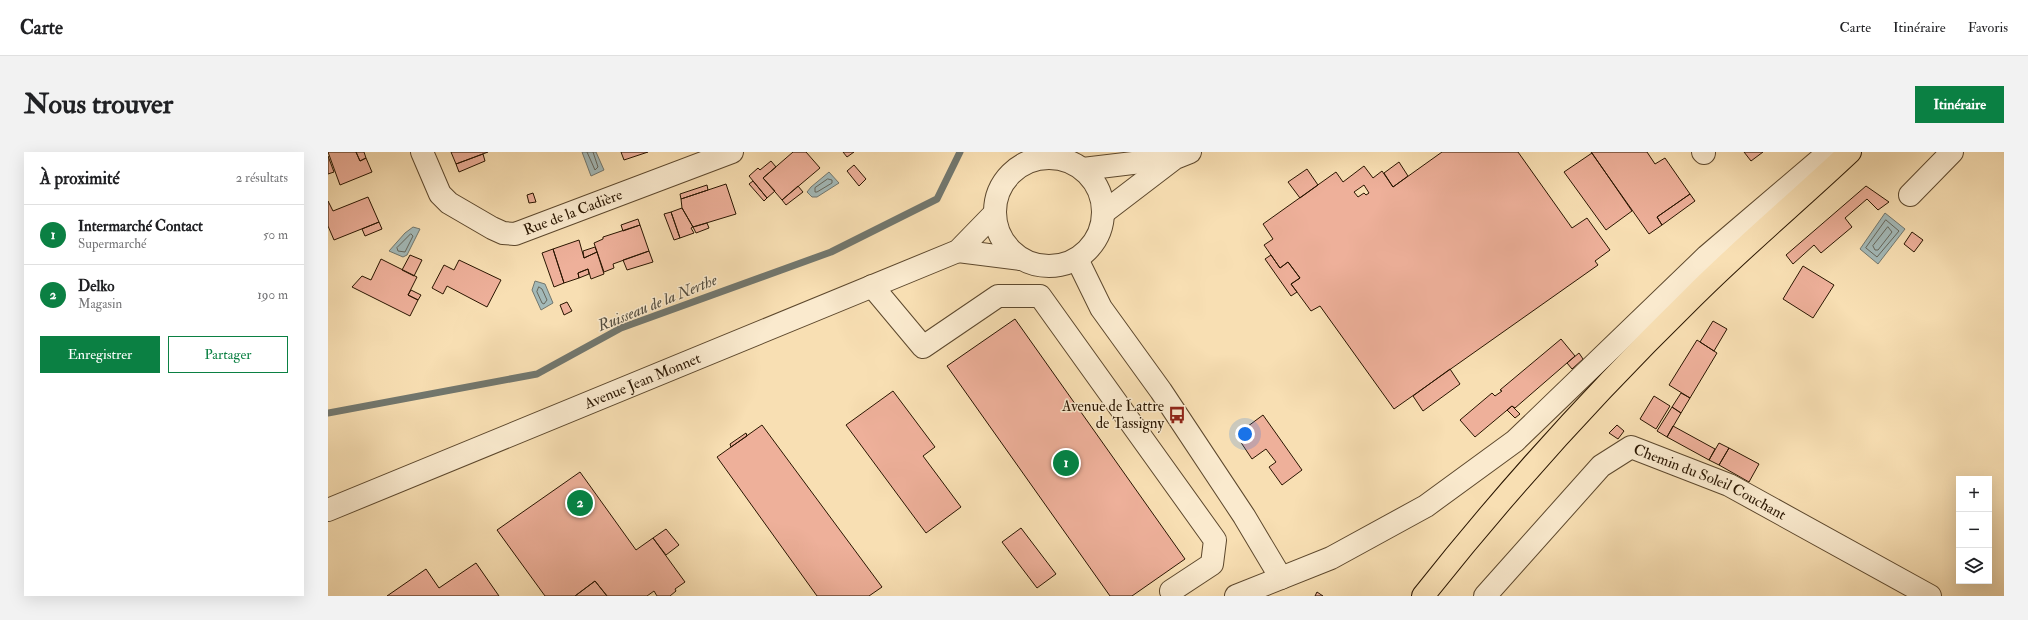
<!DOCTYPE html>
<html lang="fr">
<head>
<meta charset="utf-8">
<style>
  :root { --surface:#fff; --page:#f2f2f2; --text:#202124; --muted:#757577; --line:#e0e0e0; --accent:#0b8043 }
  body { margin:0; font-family:"IM FELL Double Pica",serif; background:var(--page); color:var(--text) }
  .controls { position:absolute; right:12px; bottom:12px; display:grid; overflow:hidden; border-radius:0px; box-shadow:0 4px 16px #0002 }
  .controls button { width:36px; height:36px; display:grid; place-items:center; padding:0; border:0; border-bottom:1px solid var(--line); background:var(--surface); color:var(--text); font:20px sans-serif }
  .you { position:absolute; left:917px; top:282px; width:14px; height:14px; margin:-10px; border:3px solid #fff; border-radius:50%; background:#1a73e8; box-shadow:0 0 0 6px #1a73e833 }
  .badge { display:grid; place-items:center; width:26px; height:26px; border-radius:50%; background:var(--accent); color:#fff; font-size:13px; font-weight:700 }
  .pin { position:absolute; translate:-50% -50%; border:2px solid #fff; box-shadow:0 1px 4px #0006 }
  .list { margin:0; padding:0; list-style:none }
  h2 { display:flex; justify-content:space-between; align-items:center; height:52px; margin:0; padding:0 16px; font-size:17px }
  h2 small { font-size:13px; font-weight:400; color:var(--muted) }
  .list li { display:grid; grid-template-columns:26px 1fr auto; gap:12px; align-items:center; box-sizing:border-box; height:60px; padding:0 16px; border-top:1px solid var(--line) }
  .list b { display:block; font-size:15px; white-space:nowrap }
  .list p { margin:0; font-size:13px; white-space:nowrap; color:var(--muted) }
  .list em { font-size:13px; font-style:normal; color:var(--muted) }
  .actions { display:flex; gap:8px; padding:12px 16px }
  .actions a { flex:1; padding:9px 0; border:1px solid var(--accent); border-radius:0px; text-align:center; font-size:14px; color:var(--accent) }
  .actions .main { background:var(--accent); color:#fff }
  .icon { flex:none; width:22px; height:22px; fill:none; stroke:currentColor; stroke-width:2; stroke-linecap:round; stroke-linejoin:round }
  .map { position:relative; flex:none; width:1676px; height:444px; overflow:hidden; border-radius:0px }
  header { display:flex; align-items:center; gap:24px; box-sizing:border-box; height:56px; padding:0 20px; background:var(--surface); border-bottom:1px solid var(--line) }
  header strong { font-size:19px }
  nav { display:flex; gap:22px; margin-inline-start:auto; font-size:14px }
  .intro { display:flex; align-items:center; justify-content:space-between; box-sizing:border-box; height:96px; padding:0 24px }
  h1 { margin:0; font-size:28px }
  .button { padding:10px 18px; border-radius:0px; background:var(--accent); color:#fff; font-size:14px; font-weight:700 }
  main { display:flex; gap:24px; padding:0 24px }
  aside { flex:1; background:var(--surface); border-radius:0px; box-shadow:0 4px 16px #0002 }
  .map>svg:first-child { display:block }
  .water { fill:#a3b9b8; stroke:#72776e }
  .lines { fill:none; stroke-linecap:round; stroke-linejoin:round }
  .shore { stroke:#66675c; stroke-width:1 }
  .stream { stroke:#72776e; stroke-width:7 }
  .building { fill:#eeb09a; stroke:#291500; fill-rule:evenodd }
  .minor-casing { stroke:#5d482d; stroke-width:24 }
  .major-casing { stroke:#291500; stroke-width:24 }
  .minor { stroke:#faeace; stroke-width:22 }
  .major { stroke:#f8dfb3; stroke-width:22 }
  .labels { text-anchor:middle; stroke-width:3; stroke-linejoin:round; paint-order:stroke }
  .street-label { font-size:15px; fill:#291500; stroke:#faeace }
  .poi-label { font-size:15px; fill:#291500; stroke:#faeace; text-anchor:end }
  .water-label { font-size:16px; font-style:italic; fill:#544e40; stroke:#faeace }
</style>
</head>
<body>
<header>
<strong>Carte</strong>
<nav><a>Carte</a><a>Itinéraire</a><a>Favoris</a></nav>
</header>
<div class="intro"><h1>Nous trouver</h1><a class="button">Itinéraire</a></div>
<main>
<aside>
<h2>À proximité<small>2 résultats</small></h2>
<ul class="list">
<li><span class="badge">1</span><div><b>Intermarché Contact</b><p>Supermarché</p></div><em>50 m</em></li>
<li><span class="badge">2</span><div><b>Delko</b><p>Magasin</p></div><em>190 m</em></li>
</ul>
<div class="actions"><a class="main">Enregistrer</a><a>Partager</a></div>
</aside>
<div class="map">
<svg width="1676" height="444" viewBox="0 0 1676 444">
  <rect width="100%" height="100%" fill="#f8dfb3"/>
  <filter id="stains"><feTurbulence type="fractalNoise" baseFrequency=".005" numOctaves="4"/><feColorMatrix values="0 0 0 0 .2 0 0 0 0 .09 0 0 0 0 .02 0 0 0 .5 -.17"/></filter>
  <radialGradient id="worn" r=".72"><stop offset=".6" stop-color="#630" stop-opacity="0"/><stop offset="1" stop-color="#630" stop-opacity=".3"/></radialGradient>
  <path class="water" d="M254 0H268L276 18 263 24Z
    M501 20 511 31 489 45H484L479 40 483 35Z
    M1557 61 1577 77 1550 112 1532 97Z
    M85 75 92 77 79 103 75 105 61 99 77 81Z
    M207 129 217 132 225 151 213 158 204 138Z"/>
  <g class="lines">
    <path class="shore" d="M259 0 267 18 270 15 265 0
      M500 27 504 28V31L489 40H487V36Z
      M1558 68 1571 79 1549 105 1538 96Z
      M1560 75 1564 80 1550 98H1547L1545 94Z
      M83 82 85 84 77 100 70 99 69 96Z
      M211 135 214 137 219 148 216 152 214 151 209 140Z"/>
    <path class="stream" d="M0 261 209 222 293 176 503 100 609 47 632 0"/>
  </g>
  <path class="building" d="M0 0H28L32 9 38 6 44 20 12 33Z
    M28 0H36L38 6 32 9Z
    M123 0H160L128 12Z
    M293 0H320L296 8Z
    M465 0H478L492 16 454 48 435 26Z
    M515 0H526L519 5Z
    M1114 0H1190L1244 76 1259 66 1282 98 1267 109 1270 113 1066 257 992 154 983 159 969 140 963 132 972 126 960 110 952 116 936 93 945 87 935 72 1008 20 1015 30 1036 14 1045 26 1054 19 1065 35ZM1036 33 1041 41 1038 43 1036 41 1030 45 1026 40Z
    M1319 0 1327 12 1337 6 1362 42 1329 65 1334 73 1321 82 1263 0Z
    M1416 0H1435L1423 9Z
    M1264 1 1304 59 1278 78 1236 20Z
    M155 2 157 9 131 20 128 12Z
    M0 4 6 20 0 22Z
    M443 9 448 15 435 26 447 39 439 46 421 24 430 16 432 18Z
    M1071 10 1080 24 1065 35 1056 21Z
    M526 13 538 27 531 34 519 19Z
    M979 17 990 33 972 46 960 30Z
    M425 29 439 46 436 49 421 32Z
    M398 32 408 62 365 75 354 56 353 47Z
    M379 33 380 38 353 47 352 42Z
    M470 34 475 40 458 53 454 48Z
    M1538 34 1561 50 1550 58 1539 47 1517 66 1524 75 1493 101 1486 93 1465 112 1458 103Z
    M205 41 208 50 201 51 199 43Z
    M1362 42 1367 49 1334 73 1329 65Z
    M40 45 51 70 6 88 0 74V49L5 59Z
    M354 56 365 75 363 76 366 81 352 86 343 60Z
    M343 60 352 86 346 88 336 62Z
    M310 67 312 73 295 79 293 73Z
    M51 70 54 77 37 84 34 77Z
    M379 71 381 76 368 81 365 75Z
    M312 73 321 99 285 112 286 116 276 120 266 91 275 87V85Z
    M1584 80 1595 88 1586 100 1576 92Z
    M251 88 256 106 269 100 276 122 263 127 260 117 250 121 251 126 236 131 225 97Z
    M267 95 269 100 256 106 255 99Z
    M225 97 236 131 226 135 214 101Z
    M321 99 325 110 299 118 295 108Z
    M82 103 94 108 86 124 74 118Z
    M943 103 952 116 960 110 972 126 963 132 969 140 963 144 937 107Z
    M53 107 89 125 80 143 90 148 82 164 24 135 34 124 43 128Z
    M131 108 173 128 159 155 119 134 115 142 104 136 116 113 126 118Z
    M1475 114 1506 133 1485 166 1455 147Z
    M260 117 261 122 251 126 250 121Z
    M83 138 93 143 90 148 80 143Z
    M239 150 244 159 236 163 232 153Z
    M687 167 857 407 804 444H782L619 214Z
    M1385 169 1399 177 1386 199 1372 190Z
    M1233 187 1247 204 1187 256 1184 254 1147 285 1132 268 1164 241 1167 244 1174 239 1172 238Z
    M1369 188 1389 201 1362 246 1341 233Z
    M1251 201 1255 207 1244 217 1239 211Z
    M1122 217 1132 232 1095 259 1085 244Z
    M565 239 607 295 595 304 633 355 598 381 518 273Z
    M1353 241 1362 246 1353 261 1344 255Z
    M1326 244 1342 254 1328 277 1312 267Z
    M1184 254 1192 262 1187 266 1179 258Z
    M1344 255 1353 261 1339 285 1329 279Z
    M935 263 974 318 954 333 941 315 948 310 938 297 924 307 908 283Z
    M434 273 554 435 541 444H489L389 305Z
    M1289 273 1296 279 1290 287 1281 281Z
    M1345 274 1387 297 1381 308 1339 285Z
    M418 281 419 284 403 295 402 292Z
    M1391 291 1401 296 1391 313 1381 308Z
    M1401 296 1431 312 1421 330 1391 313Z
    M252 320 308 398 325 386 357 430 347 437 348 439 342 444H329L326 439 319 444H279L267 429 247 444H217L169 378Z
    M693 376 728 422 709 436 674 390Z
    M338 377 351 393 338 403 325 386Z
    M148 411 171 444H59L98 417 111 436Z
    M267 429 279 444H247Z
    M989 440 995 444H987Z"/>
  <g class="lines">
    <g class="minor-casing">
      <g id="minor">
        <path id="s1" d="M94 0 112 42 121 51 164 76 175 81 187 82 404 0"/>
        <path d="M1375 0 1376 1"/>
        <circle cx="721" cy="60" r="54"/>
        <path d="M755 17 846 6"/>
        <path d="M1582 43 1624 0"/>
        <path d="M775 61 847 6 862 0"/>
        <path d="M630 99 692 107"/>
        <path d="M749 107 773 156 833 239 916 364 953 426"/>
        <path d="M544 134 595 195 670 144H712L887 388 884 412 843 439"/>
        <path id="s2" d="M0 358 630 99 666 62"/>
        <path d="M908 444 1003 406 1098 354 1187 289 1379 104 1501 0"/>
        <path id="s3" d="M1157 444 1273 314 1303 295 1401 333 1602 444"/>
      </g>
    </g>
    <g class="major-casing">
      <path id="major" d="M1095 444C1178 339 1269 239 1365 145 1415 95 1470 49 1522 0"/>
    </g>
    <use href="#minor" class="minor"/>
    <use href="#major" class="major"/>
  </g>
  <defs>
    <g id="bus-bare" transform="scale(1.38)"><path d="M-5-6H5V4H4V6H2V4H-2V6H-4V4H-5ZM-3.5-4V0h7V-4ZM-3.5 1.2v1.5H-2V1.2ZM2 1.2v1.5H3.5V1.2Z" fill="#8f2418" stroke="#faeace" stroke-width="2.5" paint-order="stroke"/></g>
  </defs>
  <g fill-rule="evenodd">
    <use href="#bus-bare" x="849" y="263"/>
  </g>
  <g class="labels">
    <g class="street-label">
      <text dy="5" stroke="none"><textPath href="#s1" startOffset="194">Rue de la Cadière</textPath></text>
      <text dy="5" stroke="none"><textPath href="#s2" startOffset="340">Avenue Jean Monnet</textPath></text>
      <text dy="5" stroke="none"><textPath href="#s3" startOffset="296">Chemin du Soleil Couchant</textPath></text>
    </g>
    <g class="poi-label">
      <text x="836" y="259">Avenue de Lattre<tspan x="836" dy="17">de Tassigny</tspan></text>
    </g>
    <g class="water-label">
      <text transform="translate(329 150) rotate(-22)" y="6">Ruisseau de la Nerthe</text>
    </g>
  </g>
  <rect width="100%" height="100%" filter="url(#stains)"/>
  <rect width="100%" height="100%" fill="url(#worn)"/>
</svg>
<div class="controls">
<button>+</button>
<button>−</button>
<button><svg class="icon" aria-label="layers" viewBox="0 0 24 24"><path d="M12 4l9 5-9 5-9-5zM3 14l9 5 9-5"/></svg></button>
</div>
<div class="you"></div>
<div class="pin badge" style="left:738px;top:311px">1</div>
<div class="pin badge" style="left:252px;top:351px">2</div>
</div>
</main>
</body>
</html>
